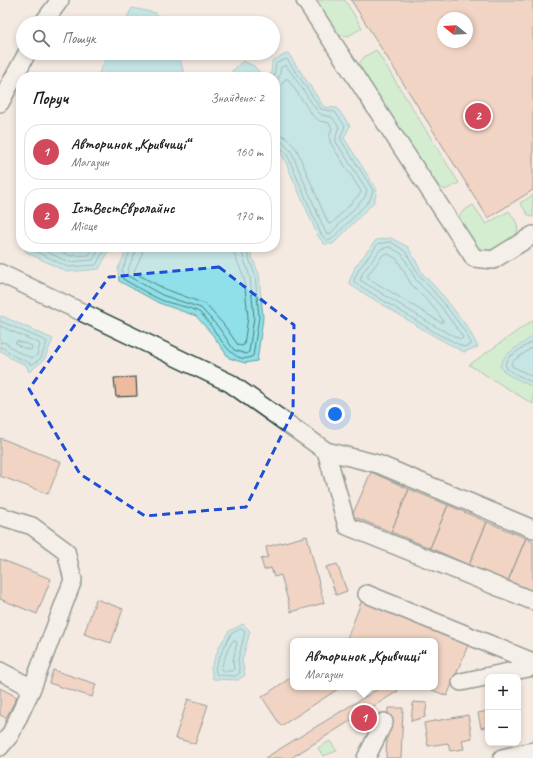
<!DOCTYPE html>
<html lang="uk">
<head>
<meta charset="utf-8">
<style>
  :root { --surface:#fff; --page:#f6f6f6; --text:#222; --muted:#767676; --line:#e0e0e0; --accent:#d1495b }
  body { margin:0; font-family:Caveat,sans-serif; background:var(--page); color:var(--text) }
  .controls { position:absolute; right:12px; bottom:12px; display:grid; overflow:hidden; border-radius:8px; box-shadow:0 2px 6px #0003 }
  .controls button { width:36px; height:36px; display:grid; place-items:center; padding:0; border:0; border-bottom:1px solid var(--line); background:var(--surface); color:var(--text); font:20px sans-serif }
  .compass { position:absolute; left:437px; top:12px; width:36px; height:36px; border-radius:50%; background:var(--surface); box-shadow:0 2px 6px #0003; rotate:288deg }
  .you { position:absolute; left:335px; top:414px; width:14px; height:14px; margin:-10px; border:3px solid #fff; border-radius:50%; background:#1a73e8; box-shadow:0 0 0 6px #1a73e833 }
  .badge { display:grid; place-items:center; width:26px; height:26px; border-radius:50%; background:var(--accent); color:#fff; font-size:13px; font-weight:700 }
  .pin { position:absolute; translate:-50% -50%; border:2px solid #fff; box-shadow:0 1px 4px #0006 }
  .popup { position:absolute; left:290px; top:638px; width:148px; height:52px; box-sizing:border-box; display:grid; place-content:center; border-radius:8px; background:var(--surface); filter:drop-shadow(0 1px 3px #0005); font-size:13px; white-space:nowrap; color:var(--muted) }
  .popup b { font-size:15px; color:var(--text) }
  .popup::after { content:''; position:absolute; left:50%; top:100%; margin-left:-8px; border:8px solid transparent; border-top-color:var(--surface) }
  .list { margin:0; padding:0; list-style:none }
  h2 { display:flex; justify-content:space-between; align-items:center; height:52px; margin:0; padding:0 16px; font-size:17px }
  h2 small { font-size:13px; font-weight:400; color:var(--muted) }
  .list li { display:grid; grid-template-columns:26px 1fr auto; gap:12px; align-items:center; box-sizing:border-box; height:56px; margin:0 8px 8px; padding:0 8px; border:1px solid var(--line); border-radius:16px }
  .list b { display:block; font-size:15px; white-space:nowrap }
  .list p { margin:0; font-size:13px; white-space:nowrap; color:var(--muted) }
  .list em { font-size:13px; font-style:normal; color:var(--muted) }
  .icon { flex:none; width:22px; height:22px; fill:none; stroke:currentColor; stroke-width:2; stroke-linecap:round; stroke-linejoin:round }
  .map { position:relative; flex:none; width:533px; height:758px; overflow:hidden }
  .search { position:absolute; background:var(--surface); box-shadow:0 2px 6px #0003; left:16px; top:16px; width:264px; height:44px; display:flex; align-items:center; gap:10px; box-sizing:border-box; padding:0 14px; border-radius:22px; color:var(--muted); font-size:15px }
  .panel { position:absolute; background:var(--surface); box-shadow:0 2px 6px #0003; left:16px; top:72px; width:264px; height:180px; border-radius:16px }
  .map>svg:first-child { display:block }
  .green { fill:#adf0ba; stroke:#669677 }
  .water { fill:#8fe0e8; stroke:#629fa0 }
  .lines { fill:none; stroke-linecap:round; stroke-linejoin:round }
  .shore { stroke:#4c7e7c; stroke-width:1 }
  .building { fill:#eebaa0; stroke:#1f3d34; fill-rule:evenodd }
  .minor-casing { stroke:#1f3d34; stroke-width:20 }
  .minor { stroke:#f6f6f2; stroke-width:17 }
  .marked { fill:none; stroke:#1d4ed8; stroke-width:3; stroke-dasharray:8 5; stroke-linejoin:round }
</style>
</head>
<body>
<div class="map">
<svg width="533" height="758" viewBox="0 0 533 758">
  <rect width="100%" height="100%" fill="#f4eae2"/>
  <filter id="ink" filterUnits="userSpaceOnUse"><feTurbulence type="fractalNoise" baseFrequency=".025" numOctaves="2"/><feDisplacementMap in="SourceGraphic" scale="8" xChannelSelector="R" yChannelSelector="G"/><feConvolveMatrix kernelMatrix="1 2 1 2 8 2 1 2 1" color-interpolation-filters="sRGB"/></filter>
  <g filter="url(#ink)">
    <path class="green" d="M317 0H345L362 28 348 36 341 35 335 32Z
      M376 50 459 183 445 190 437 185 360 71 359 64 364 57Z
      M533 195V217L529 216 520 203Z
      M473 205 486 224 509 211C516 222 520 224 516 237 503 244 486 258 473 245 467 240 462 227 457 220L462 212Z
      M533 320V404L469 365Z
      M330 741 337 751 323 756 318 748Z"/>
    <path class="water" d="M132 8 156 13 165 23H124Z
      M109 53H178L185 77H97Z
      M288 53 324 107 337 108 350 126 344 138 377 190 374 202 333 244H324L318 236 283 156 275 148V77H268L271 75 272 61Z
      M243 61 254 66 264 77H232V71Z
      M391 238 408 247 423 274 445 298 468 328 478 347 464 352 434 336 352 286 349 282 355 267 376 240Z
      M25 247H111L99 269 67 272 26 252Z
      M128 247H248L259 274 263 318 257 361 245 363 229 358 212 334 196 316 159 303 119 281 118 269Z
      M2 316 53 339 44 360 29 372 26 365 12 359 3 352 0 351V317Z
      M533 336V387L505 373 500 365 506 355Z
      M243 624 250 631 242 661 245 675 238 680 213 679 211 668 220 645 229 631Z"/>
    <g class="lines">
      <path class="shore" d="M274 77 276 63 287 59 321 109 335 112 345 126 341 136V140L373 190 370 200 331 240H326L321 234 287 154 279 146 275 145
        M275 83 279 77 281 67 286 65 318 112 322 115 332 117 339 127 336 136V142L367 190 365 197 330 234H327L325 231 291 151 282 142 275 140
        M275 90 281 86 285 79H288L313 116 320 121 329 123 332 128 329 137 331 144 361 191 360 194 331 224 328 223 296 148 284 136 275 134
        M391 242 405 251 420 276 442 301 464 330 471 343V345L464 347 436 333 355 283 354 280 359 269 378 244Z
        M29 247 31 249 68 267 96 265 106 247
        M37 247 68 262 93 260 100 247
        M51 247 70 256 89 255 94 247
        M132 247 122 270 123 279C135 286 148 294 161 300 171 304 190 307 199 312 214 323 231 370 253 356L259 317 255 275 245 247
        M137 247C136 257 126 266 128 276L162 295 201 308 219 328 234 350 246 354 249 352 254 317 250 277 240 247
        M143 247 142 254 134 271 135 273 165 289 205 304 224 325 238 345 242 346 244 345 248 317 244 278 234 253V247
        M390 247 402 254 416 280 439 304 460 333 463 337 462 339H460L438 328 360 280 363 272 381 249Z
        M384 254H388L397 259 411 284 434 308 443 320V322H440L368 278V275Z
        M0 321 46 341 47 342 41 358 32 365C27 361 20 359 14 356 9 353 6 348 0 347
        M0 326 39 343 40 345 37 355 32 358 16 351 6 343 0 342
        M17 341 32 346V349L30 350 19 346 16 343Z
        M533 341 509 357 505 364 508 370 533 383
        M533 347 513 361 511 364 512 366 533 377
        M241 629 245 632 238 660 240 673 236 676 217 675 215 668 224 647 231 634Z
        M233 641H235L237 642 233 661 234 670 233 671H222L221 668 228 649Z"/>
    </g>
    <path class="building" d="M351 0H533V190L488 218ZM443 18H467V42H443Z
      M136 377 137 396 116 397 114 378Z
      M0 438 61 462 48 494 0 476Z
      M371 472 409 489 391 532 352 516Z
      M409 489 448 505 430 548 391 532Z
      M448 505 487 522 469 565 430 548Z
      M487 522 526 538 508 581 469 565Z
      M307 536 324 603 291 612 281 575 274 577 271 568 264 570 261 559 268 557 266 547Z
      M526 538 533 541V592L508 581Z
      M0 559 51 579 37 614 0 599Z
      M337 564 347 591 336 595 326 567Z
      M96 599 123 609 111 643 84 634Z
      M362 600 469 643 447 696 425 687H435V641H346Z
      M53 670 96 684 92 697 49 683Z
      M293 676V687H341L281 726 262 697Z
      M381 687H397L398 691 291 758H265Z
      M0 688 17 697 6 718 0 715Z
      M188 699 208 705 195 744 175 738Z
      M413 702 427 703 425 717 411 721Z
      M388 708H403L401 758H386Z
      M488 711V726L481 728 478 713Z
      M468 715 472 738 462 740 464 749 450 751 448 743 428 746 424 723Z"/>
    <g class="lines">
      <g class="minor-casing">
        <path id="minor" d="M305 0 474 258 493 260 533 235
          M43 23 60 0
          M0 103 27 53
          M0 273 230 383 326 451 347 526 533 601
          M326 451 378 464 533 529
          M0 516 32 526 66 551 73 580 32 688
          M367 594 533 662
          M0 671 32 688 10 735 0 747
          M461 682 533 667
          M366 758 384 722
          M502 758 533 751"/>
      </g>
      <use href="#minor" class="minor"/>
    </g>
  </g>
  <path d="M0 0H533V758H0ZM219 267 294 325 293 412 246 507 145 516 80 474 29 389 109 277Z" fill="#f4eae2" fill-opacity=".55" fill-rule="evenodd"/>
  <path class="marked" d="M219 267 294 325 293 412 246 507 145 516 80 474 29 389 109 277Z"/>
</svg>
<div class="controls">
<button>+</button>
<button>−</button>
</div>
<svg class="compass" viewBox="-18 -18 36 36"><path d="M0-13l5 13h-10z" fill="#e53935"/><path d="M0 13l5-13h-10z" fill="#767676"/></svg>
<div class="you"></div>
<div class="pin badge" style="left:364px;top:718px">1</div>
<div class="popup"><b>Авторинок „Кривчиці“</b>Магазин</div>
<div class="pin badge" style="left:478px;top:116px">2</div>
<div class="search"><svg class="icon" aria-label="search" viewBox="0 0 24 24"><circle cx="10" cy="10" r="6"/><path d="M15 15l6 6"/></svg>Пошук</div>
<section class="panel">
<h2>Поруч<small>Знайдено: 2</small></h2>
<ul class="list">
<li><span class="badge">1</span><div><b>Авторинок „Кривчиці“</b><p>Магазин</p></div><em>160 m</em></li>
<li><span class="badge">2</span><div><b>ІстВестЄвролайнс</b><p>Місце</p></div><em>170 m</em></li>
</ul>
</section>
</div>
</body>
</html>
